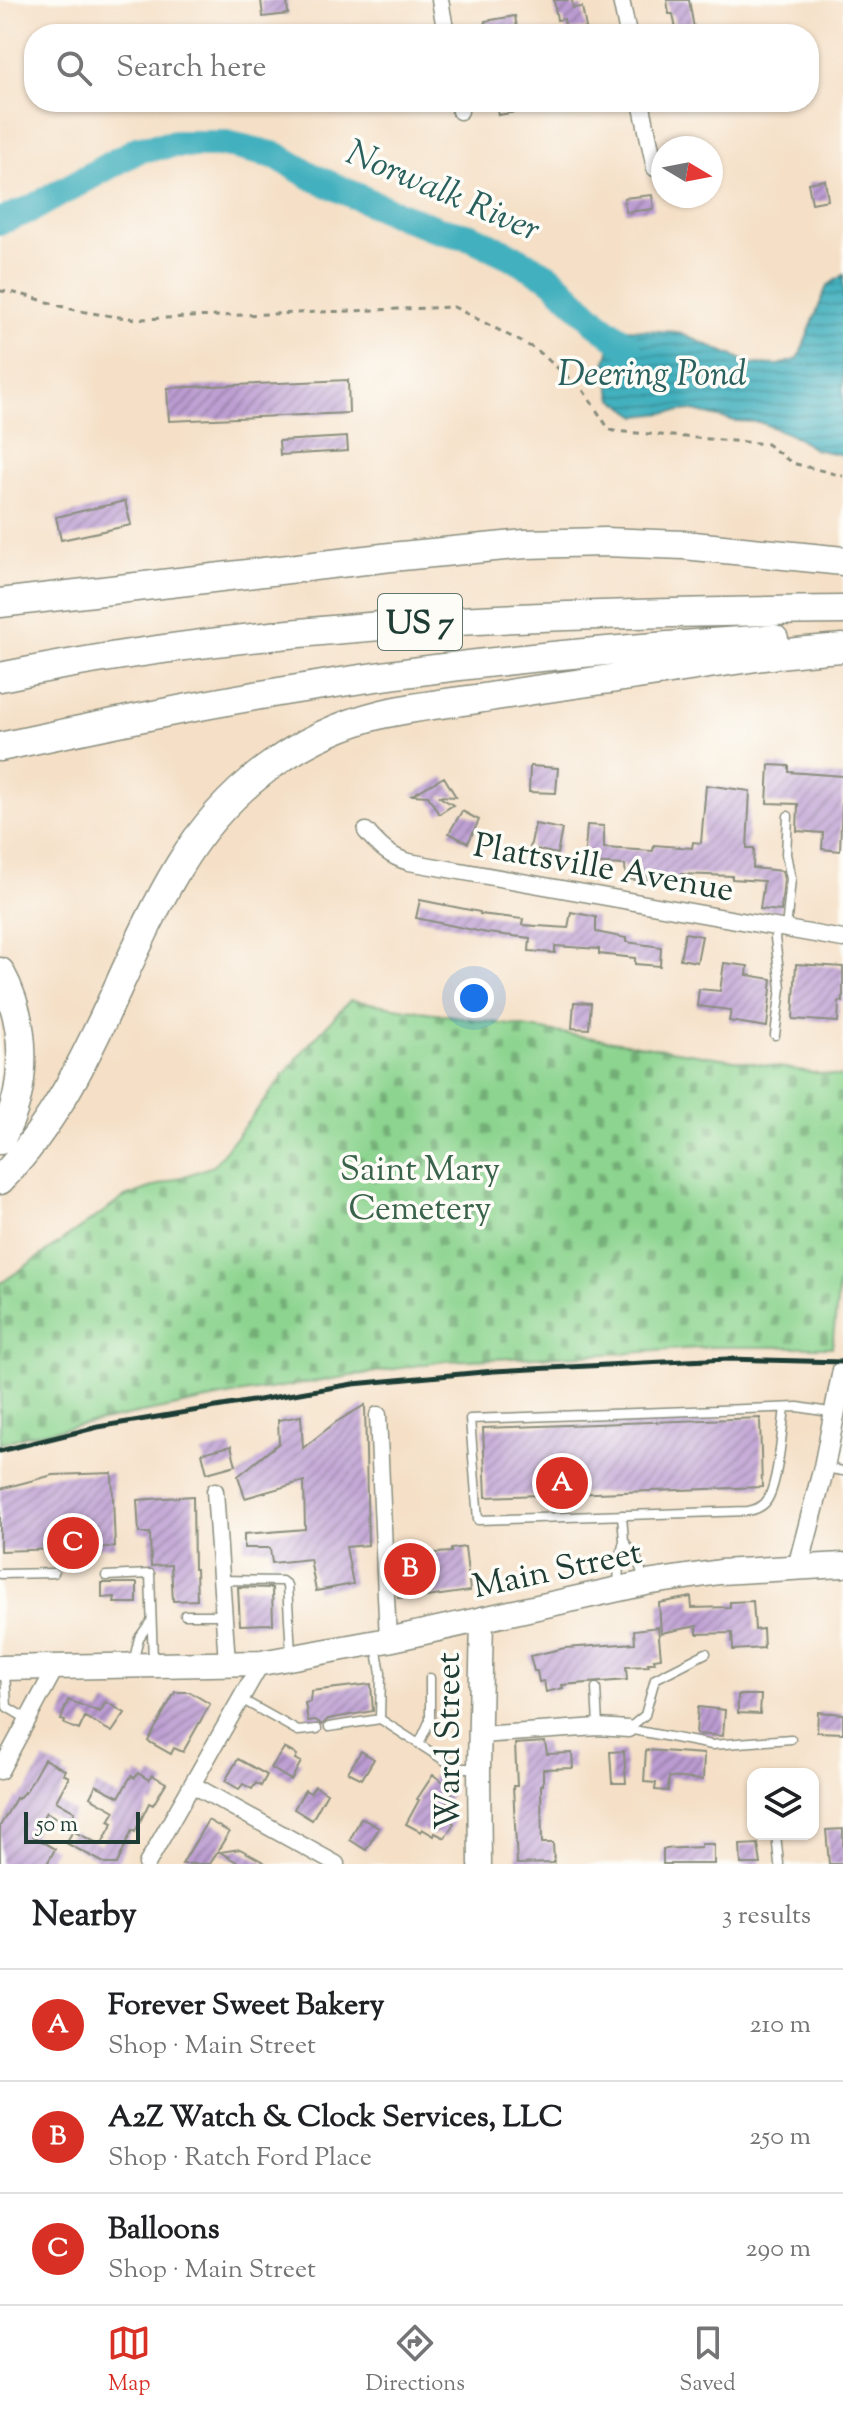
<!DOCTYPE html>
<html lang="en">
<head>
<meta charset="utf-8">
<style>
  :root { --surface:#fff; --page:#f6f6f6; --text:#202124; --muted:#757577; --line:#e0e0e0; --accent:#d93025 }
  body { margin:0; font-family:"Sorts Mill Goudy",serif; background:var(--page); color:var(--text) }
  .controls { position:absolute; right:24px; bottom:24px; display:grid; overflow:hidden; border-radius:16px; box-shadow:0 2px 6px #0004 }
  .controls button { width:72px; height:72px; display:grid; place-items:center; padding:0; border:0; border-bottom:2px solid var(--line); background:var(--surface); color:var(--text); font:40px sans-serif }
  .compass { position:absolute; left:651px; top:136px; width:72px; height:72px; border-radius:50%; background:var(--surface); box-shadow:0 2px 6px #0004; rotate:100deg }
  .scale { position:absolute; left:24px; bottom:20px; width:116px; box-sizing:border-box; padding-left:8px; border:4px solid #1f3d34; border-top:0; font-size:22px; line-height:28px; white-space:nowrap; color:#1f3d34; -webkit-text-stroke:6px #fdfcf7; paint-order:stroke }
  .you { position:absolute; left:474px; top:998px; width:28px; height:28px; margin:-20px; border:6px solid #fff; border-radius:50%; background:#1a73e8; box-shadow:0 0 0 12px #1a73e833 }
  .badge { display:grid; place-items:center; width:52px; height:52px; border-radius:50%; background:var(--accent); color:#fff; font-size:26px; font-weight:700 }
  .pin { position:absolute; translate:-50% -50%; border:4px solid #fff; box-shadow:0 2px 8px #0006 }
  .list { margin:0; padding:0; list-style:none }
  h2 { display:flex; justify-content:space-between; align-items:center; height:104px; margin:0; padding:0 32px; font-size:34px }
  h2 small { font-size:26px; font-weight:400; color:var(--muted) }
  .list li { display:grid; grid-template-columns:52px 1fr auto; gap:24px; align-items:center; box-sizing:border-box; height:112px; padding:0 32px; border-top:2px solid var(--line) }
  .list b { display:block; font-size:30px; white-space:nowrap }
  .list p { margin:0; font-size:26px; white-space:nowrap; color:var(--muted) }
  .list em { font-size:26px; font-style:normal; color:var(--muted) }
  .icon { flex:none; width:44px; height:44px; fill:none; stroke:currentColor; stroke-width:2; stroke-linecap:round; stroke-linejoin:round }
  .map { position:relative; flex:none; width:843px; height:1864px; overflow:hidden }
  .search { position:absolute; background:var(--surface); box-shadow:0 2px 6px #0004; left:24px; right:24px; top:24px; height:88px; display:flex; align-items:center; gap:20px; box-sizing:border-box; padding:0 28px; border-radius:32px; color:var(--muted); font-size:30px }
  .sheet { height:440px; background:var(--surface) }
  nav { display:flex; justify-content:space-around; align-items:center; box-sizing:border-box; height:112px; border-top:2px solid var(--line); background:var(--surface); font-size:22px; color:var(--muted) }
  nav a { display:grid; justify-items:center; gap:4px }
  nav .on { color:var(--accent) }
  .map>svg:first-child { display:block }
  .cemetery { fill:url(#cemetery-stones); stroke:#568862; stroke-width:2 }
  .water { fill:url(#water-rules); stroke:#307679; stroke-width:2 }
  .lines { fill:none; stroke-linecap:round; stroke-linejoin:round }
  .river { stroke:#42b0be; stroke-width:28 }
  .building { fill:url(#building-hatch) }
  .service-casing { stroke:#8a8e7e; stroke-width:11 }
  .minor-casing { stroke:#8a8e7e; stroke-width:19 }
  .tertiary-casing { stroke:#8a8e7e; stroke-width:23 }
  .secondary-casing { stroke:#8a8e7e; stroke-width:25 }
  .primary-casing { stroke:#8a8e7e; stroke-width:27 }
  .motorway-casing { stroke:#8a8e7e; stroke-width:31 }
  .path { stroke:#8a8e7e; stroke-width:3; stroke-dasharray:6 6; stroke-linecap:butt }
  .service { stroke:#fff; stroke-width:8 }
  .minor { stroke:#fff; stroke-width:16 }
  .tertiary { stroke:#fff; stroke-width:20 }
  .secondary { stroke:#fff; stroke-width:22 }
  .primary { stroke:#fff; stroke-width:24 }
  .motorway { stroke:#fff; stroke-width:28 }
  .rail { stroke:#1f3d34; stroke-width:5 }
  .labels { text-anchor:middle; stroke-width:7; stroke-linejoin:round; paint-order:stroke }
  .shield { fill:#fdfcf7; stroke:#62766e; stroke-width:2 }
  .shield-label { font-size:32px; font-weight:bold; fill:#1f3d34 }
  .street-label { font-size:34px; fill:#1f3d34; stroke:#fdfcf7 }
  .park-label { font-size:34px; fill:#3a634b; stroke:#fdfcf7 }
  .water-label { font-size:36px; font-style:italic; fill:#2a605d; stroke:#fdfcf7 }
</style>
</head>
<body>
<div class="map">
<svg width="843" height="1864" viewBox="0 0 843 1864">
  <defs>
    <pattern id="cemetery-stones" width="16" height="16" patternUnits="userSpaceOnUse" patternTransform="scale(2)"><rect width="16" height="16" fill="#8cd48f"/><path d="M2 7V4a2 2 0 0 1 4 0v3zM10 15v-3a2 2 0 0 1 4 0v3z" fill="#72ad76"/></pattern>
    <pattern id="water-rules" width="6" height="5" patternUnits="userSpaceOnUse" patternTransform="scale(2)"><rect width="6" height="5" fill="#42b0be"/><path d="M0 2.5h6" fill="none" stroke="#37909b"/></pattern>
    <pattern id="building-hatch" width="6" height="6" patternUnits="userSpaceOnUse" patternTransform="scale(2)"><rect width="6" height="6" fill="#bb9bd1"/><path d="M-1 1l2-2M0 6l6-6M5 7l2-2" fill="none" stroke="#9780aa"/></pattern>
  </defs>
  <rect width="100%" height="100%" fill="#fdfcf7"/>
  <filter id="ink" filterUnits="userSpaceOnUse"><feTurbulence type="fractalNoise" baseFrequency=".0125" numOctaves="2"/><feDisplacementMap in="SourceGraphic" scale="16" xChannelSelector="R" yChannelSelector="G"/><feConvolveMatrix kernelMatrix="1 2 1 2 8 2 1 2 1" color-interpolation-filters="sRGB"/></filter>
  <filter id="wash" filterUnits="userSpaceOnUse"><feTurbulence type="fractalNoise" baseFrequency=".006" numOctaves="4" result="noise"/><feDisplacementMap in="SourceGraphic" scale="32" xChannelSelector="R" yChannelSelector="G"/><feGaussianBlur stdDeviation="1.8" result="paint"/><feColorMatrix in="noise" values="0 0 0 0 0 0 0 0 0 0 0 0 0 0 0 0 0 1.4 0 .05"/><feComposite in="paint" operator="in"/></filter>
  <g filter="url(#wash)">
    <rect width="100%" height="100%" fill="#f5e0c7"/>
    <path class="cemetery" d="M350 1000 843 1077V1250L832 1347H712L628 1353 445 1361 238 1394 25 1436 0 1444V1284L125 1197 213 1166 304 1050Z"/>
    <path class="water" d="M843 275V455L814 449 794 436 759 422 735 421 690 410 638 416 613 399 609 382 603 372 610 347 603 339 597 323 608 318 625 329 677 332 752 364 779 365 798 359 827 286Z"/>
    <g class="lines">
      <path class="river" d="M0 221 31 209 139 149 175 144H227L277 156 313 177 392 212 439 230 471 237 509 255 552 279 597 323 627 345"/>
    </g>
    <g id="blocks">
      <path class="building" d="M261 0H287L288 14 263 17Z
        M554 0H572L573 8 582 7 586 28 566 31 564 19 557 20Z
        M667 0H689L695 34H677L673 14H669Z
        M515 16 518 34H487L485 21Z
        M496 102H536V109L498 115Z
        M825 180 828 200 812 203 808 183Z
        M652 195 654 209 626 212 624 198Z
        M348 380 349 413 169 421 167 388Z
        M347 437 348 451 280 455 279 441Z
        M125 501 131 525 61 540 56 517Z
        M769 765 789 766V772L843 776 840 851 822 849 823 833 797 831 798 804 767 803Z
        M530 766 558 768 556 793 529 792Z
        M444 777 456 797 438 796 453 805 439 814 428 796 412 795Z
        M706 785 750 791 747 848H754L753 868 782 871 784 879 781 911 760 909 764 881 732 879V876L681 874 680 880 648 875 647 881 626 879 625 865 584 863 587 825 604 826V848L653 851 654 845 692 848 693 842 701 843Z
        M462 811 479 820 468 843 449 833Z
        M535 824 562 829 557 854 530 848Z
        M420 900 480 912V914L523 919 522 925 568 928 571 912 596 917V932L626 938V942L661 947 660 966 635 964V958L599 954V949L555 946V953L529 951 530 938 487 933 416 918Z
        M685 933 702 936 697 962 680 959Z
        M724 963 748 966 747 975 772 979 767 1027 729 1021 731 1010 697 1006 699 989 720 991Z
        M796 964 843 967V1002L839 1001 838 1022 793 1019Z
        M574 1002 591 1003 589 1029 572 1028Z
        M365 1405 368 1545 346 1547 353 1584 316 1591 310 1559 272 1563 270 1548H244V1534L305 1529 304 1481 245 1498 238 1476 279 1443 278 1420 301 1416 303 1448 336 1422Z
        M760 1418 762 1487 486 1497 483 1428Z
        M231 1446 236 1465 207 1473 202 1453Z
        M112 1473 115 1547 0 1551V1489L53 1475Z
        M193 1496 194 1569H196L197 1600 173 1601 171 1565 151 1566 150 1533H139L137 1500Z
        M465 1547 470 1591 427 1597 398 1598 397 1557 401 1556 400 1548H420L421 1554 451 1552V1549Z
        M102 1583H137V1603H114L115 1597 102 1598Z
        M238 1587 272 1588 273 1624 240 1625Z
        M691 1597 692 1608 730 1607V1602L753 1601 755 1630 763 1629 764 1648 733 1650 732 1633 697 1634V1626L661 1633 659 1603Z
        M658 1627 661 1658 654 1659 655 1663H648L649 1666 626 1667 627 1680 562 1685 563 1688 546 1692 544 1681 539 1682 537 1671H534L530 1656 565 1648 635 1643 634 1630Z
        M371 1684 373 1711 328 1719 322 1725 316 1720 308 1721 305 1703 310 1702 311 1691Z
        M175 1692H190L210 1704 183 1752 174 1748 171 1754 148 1741Z
        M738 1695H761L760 1714 738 1713Z
        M68 1700 100 1712 106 1702 125 1713 112 1732 85 1717 79 1730 64 1724 65 1721 61 1720Z
        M698 1707 725 1710 723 1736 696 1734Z
        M818 1712 843 1714V1733L817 1732Z
        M545 1742 547 1754 572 1753 573 1768 543 1769V1785H541L542 1843H553L554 1863 517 1864 513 1786H517L515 1744Z
        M284 1748 297 1755 295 1759 301 1762 291 1780 271 1768Z
        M646 1750 704 1754 703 1780 669 1777 668 1791 655 1790 656 1783 644 1782Z
        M361 1751 374 1759 362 1779 348 1772Z
        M624 1751 626 1783H612L610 1752Z
        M44 1759 65 1770 63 1774 69 1777 56 1801 75 1812 68 1825 46 1812 33 1836 55 1849 47 1864H0V1826L16 1798 18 1799 24 1792 25 1793Z
        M238 1759 267 1775 261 1786 256 1783 252 1789 243 1784 239 1789 225 1781Z
        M138 1773 149 1780 152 1775 166 1783 153 1805 149 1803 135 1832 132 1830 117 1864H106L66 1843 73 1831 101 1845 113 1823 109 1821 115 1811 90 1797 96 1785 119 1797 131 1776 135 1778Z
        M433 1775 454 1789 440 1814 454 1823 445 1838 435 1833 434 1836 422 1829 421 1832 406 1824 419 1800 417 1799Z
        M315 1786 327 1793 312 1820 294 1809 305 1790 310 1793Z
        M361 1818 379 1828 366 1850 350 1840Z
        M208 1820 229 1832 210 1864H182Z
        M843 1829V1864H829L826 1830Z
        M701 1844H714V1864H663V1849L701 1847Z
        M758 1844 761 1864H741L740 1845Z
        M240 1849 267 1864H240L220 1852Z"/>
    </g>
  </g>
  <g filter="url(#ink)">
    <use href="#blocks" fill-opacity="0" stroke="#8a8e7e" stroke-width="2"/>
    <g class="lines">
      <g class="service-casing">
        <path id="service" d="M786 929 791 879 786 854 788 816
          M775 1035 781 988 775 938 777 928
          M785 1408C782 1429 778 1489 765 1503 760 1508 754 1510 748 1511L478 1520 470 1419 798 1407 835 1413
          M825 1468 843 1471
          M622 1515 624 1541
          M0 1574 54 1573
          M106 1576 150 1574 153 1661
          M221 1580 282 1581 287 1585 291 1653
          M618 1587 619 1562 624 1541 637 1559 644 1579
          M185 1615H223
          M376 1646 381 1673 380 1719 456 1768H478
          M133 1663 139 1638 151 1621
          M5 1673 7 1707 27 1719
          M596 1688 598 1726
          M241 1699 298 1731 317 1729
          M329 1727 380 1719
          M628 1729 712 1745 791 1739
          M628 1729 645 1715 655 1679 706 1653
          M419 1744 430 1720V1678
          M776 1834 779 1864"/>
      </g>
      <g class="minor-casing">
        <path id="minor" d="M440 0 446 34
          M621 0 628 34
          M458 102 460 111
          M641 102 655 168
          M366 831C379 846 390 857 409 862L843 939
          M378 1415 388 1640
          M215 1491 227 1662
          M480 1735 598 1727 628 1729
          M0 1771 56 1667
          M193 1785 336 1864
          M147 1864 261 1663"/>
      </g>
      <g class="tertiary-casing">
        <path id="tertiary" d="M798 1567 824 1467 843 1370"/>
      </g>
      <g class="secondary-casing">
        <path id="secondary" d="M480 1864 479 1768 482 1618"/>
      </g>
      <g class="primary-casing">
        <path id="primary" d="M0 1668 261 1663 388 1640 646 1583 720 1572 843 1565"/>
      </g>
      <g class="motorway-casing">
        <path id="motorway" d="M0 603 391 557 525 544 605 542 684 545 843 561
          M0 677C278 620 560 613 843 610
          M0 747C103 725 206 703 310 687 463 662 619 648 774 639
          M0 972C28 1023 29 1089 0 1140
          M0 1180C86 1093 117 969 179 866 224 791 296 735 382 714 413 707 445 703 477 699 519 692 561 686 603 680 683 669 763 653 843 648"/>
      </g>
      <path class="path" d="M0 291C26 293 50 304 75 310 96 314 117 317 138 319L454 307 537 350 583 390 609 429 614 431 767 444 792 463 843 476"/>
      <use href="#service" class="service"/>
      <use href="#minor" class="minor"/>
      <use href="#tertiary" class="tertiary"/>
      <use href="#secondary" class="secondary"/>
      <use href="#primary" class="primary"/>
      <use href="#motorway" class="motorway"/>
      <path class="rail" d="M0 1451 98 1427 353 1384 494 1371 644 1363 728 1359 843 1362"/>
    </g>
  </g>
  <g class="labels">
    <rect class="shield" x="378" y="594" width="84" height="56" rx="6"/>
    <g class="shield-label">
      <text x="420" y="633">US 7</text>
    </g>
    <g class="street-label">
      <text transform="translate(604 866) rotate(10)" y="12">Plattsville Avenue</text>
      <text transform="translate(557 1568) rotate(-12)" y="12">Main Street</text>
      <text transform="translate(447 1741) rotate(-90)" y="12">Ward Street</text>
    </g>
    <g class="park-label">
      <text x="420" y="1180">Saint Mary<tspan x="420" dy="39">Cemetery</tspan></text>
    </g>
    <g class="water-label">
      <text transform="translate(444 189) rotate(23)" y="13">Norwalk River</text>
      <text x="652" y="385">Deering Pond</text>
    </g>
  </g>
</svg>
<div class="controls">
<button><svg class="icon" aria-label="layers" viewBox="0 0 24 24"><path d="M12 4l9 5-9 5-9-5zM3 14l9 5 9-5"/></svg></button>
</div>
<svg class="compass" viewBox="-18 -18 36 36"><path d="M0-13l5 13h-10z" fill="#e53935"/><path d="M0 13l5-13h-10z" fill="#757577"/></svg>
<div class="scale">50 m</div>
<div class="you"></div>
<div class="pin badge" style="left:562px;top:1483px">A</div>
<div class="pin badge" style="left:410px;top:1569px">B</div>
<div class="pin badge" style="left:73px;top:1543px">C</div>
<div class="search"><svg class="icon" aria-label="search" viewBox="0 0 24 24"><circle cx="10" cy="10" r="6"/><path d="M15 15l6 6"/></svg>Search here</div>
</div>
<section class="sheet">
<h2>Nearby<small>3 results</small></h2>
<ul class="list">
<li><span class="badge">A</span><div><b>Forever Sweet Bakery</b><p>Shop · Main Street</p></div><em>210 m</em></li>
<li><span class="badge">B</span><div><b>A2Z Watch &amp; Clock Services, LLC</b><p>Shop · Ratch Ford Place</p></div><em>250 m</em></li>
<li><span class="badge">C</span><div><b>Balloons</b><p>Shop · Main Street</p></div><em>290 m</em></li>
</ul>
</section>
<nav>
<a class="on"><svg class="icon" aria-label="map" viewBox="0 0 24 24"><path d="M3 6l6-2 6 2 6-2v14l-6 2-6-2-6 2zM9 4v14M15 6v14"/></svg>Map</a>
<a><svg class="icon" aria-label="directions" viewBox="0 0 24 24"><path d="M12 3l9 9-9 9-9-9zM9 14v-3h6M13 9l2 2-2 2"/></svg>Directions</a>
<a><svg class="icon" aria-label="saved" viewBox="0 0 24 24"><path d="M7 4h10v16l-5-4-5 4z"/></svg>Saved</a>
</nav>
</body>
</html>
